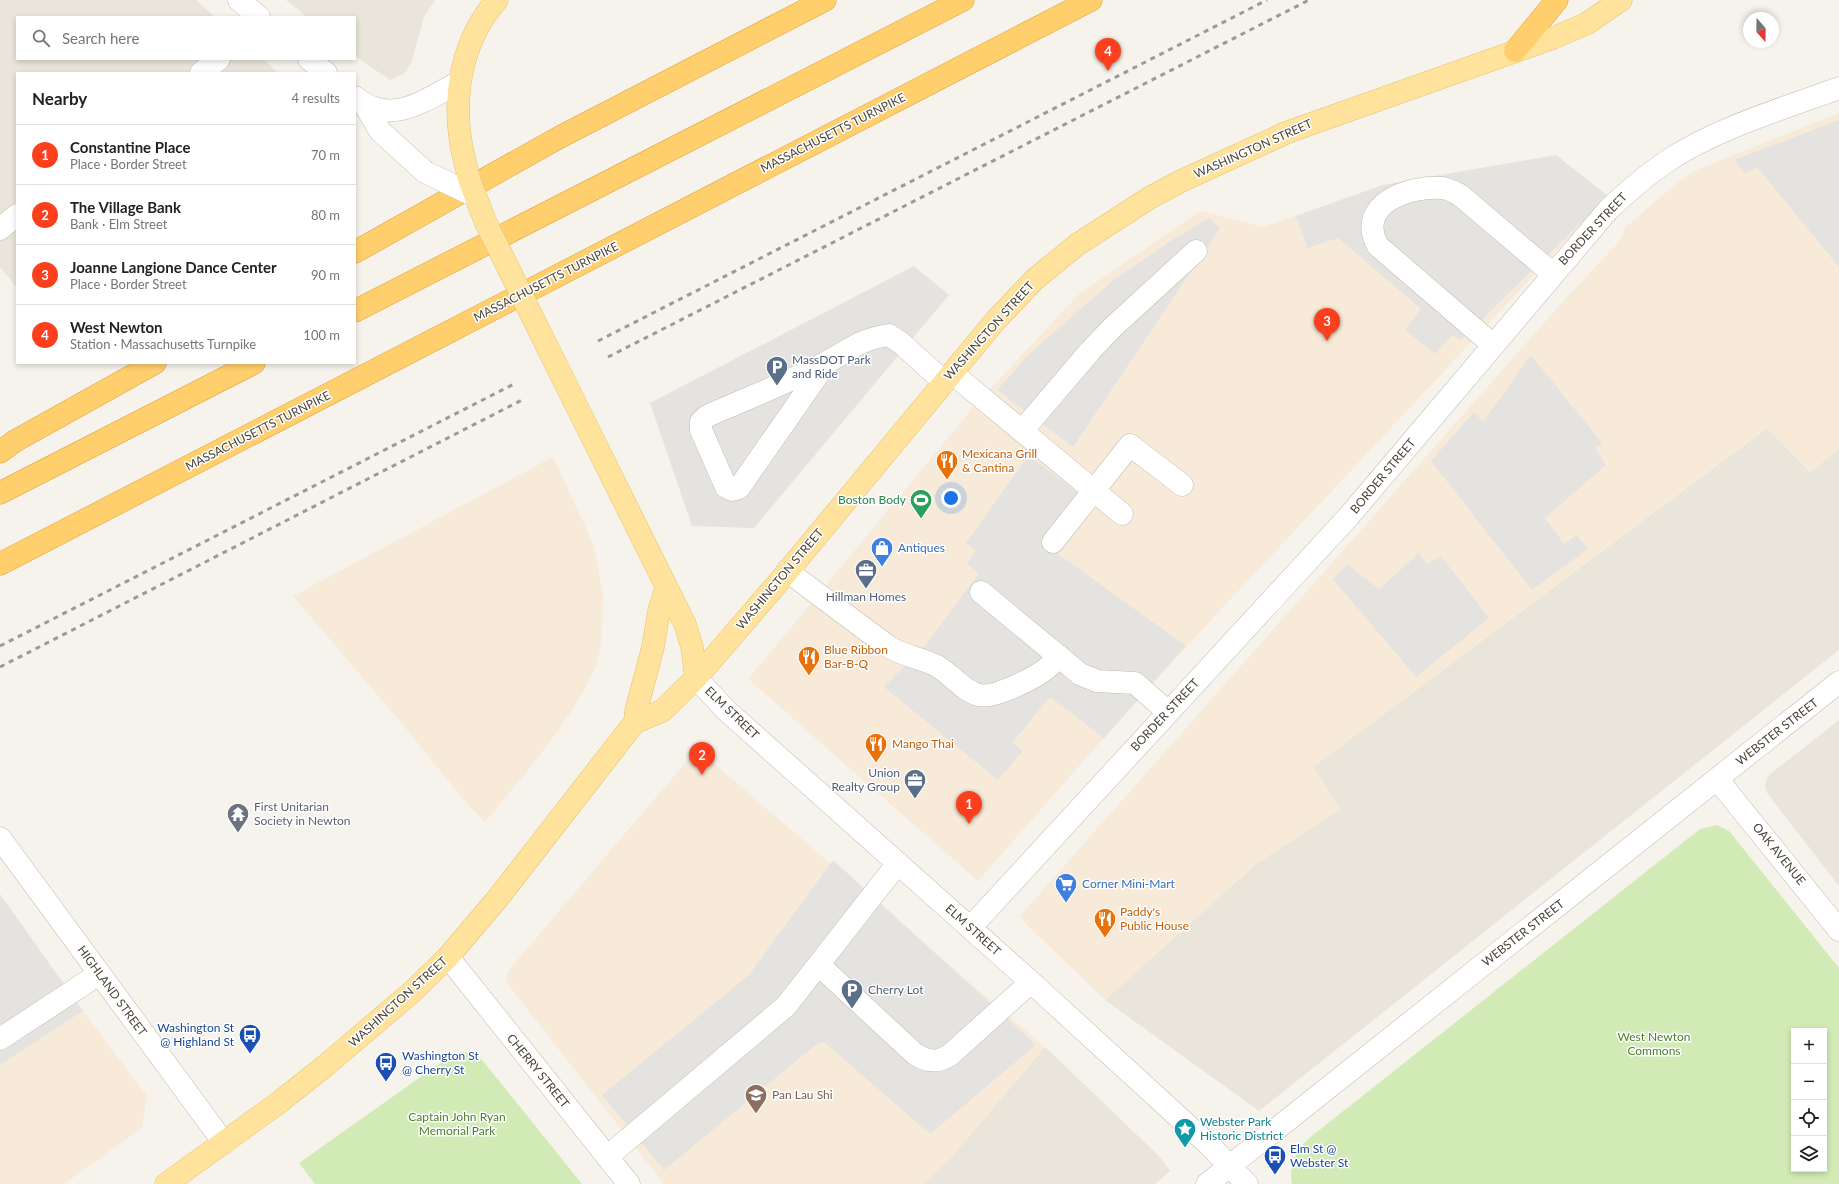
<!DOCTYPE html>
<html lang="en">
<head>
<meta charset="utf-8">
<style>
  :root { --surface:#fff; --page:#f2f2f2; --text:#222; --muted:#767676; --line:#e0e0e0; --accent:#fc3f1d }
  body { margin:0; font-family:Lato,sans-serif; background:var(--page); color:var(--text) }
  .controls { position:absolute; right:12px; bottom:12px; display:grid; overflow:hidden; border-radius:0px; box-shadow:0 2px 6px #0003 }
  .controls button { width:36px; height:36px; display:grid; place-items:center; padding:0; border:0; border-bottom:1px solid var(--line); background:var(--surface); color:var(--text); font:20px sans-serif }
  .compass { position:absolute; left:1743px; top:12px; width:36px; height:36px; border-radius:50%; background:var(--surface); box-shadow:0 2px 6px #0003; rotate:160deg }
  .you { position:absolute; left:951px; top:498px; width:14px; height:14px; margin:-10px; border:3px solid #fff; border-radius:50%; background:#1a73e8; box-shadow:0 0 0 6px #1a73e833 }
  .badge { display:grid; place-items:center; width:26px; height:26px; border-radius:50%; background:var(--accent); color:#fff; font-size:13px; font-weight:700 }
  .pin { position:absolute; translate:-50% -33px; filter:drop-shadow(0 1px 2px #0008) }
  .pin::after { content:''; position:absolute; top:21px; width:14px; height:12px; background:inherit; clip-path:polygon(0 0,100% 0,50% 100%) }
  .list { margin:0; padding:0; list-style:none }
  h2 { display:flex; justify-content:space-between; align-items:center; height:52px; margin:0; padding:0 16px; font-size:17px }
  h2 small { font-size:13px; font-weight:400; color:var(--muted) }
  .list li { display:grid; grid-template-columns:26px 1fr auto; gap:12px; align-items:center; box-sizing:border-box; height:60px; padding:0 16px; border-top:1px solid var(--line) }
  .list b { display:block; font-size:15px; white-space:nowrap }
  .list p { margin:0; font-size:13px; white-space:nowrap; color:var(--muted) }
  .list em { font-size:13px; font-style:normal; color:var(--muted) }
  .icon { flex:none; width:22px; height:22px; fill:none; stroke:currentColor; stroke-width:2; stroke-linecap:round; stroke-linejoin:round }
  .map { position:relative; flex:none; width:1839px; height:1184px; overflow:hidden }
  .search { position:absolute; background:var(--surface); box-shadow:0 2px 6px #0003; left:16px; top:16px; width:340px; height:44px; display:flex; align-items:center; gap:10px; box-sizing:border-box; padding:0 14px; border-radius:0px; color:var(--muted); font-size:15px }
  .panel { position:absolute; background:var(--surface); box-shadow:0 2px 6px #0003; left:16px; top:72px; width:340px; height:292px; border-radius:0px }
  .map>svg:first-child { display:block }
  .residential { fill:#eae5da }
  .commercial { fill:#f7ead8 }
  .green { fill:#d2eab5; fill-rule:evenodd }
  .parking { fill:#e5e3e0 }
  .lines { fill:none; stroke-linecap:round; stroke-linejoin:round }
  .minor-casing { stroke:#c2bbae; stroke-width:23 }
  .major-casing { stroke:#e6c16a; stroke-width:23 }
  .highway-casing { stroke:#e0a43c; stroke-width:23 }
  .minor { stroke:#fff; stroke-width:22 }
  .major { stroke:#ffe39c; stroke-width:22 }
  .highway { stroke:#ffcf6e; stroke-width:22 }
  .rail { stroke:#9a9a9a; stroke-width:3; stroke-dasharray:5 5; stroke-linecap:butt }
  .minor-bridge-casing { stroke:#c2bbae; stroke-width:23; stroke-linecap:butt }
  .major-bridge-casing { stroke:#e6c16a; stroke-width:23; stroke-linecap:butt }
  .minor-bridge { stroke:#fff; stroke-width:22 }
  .major-bridge { stroke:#ffe39c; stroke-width:22 }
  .labels { text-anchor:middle; stroke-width:3; stroke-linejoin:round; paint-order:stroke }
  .street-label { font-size:12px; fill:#4b4439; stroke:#fff }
  .service-label { font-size:12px; fill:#4e5e75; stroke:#fff; text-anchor:start }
  .food-label { font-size:12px; fill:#c56008; stroke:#fff; text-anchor:start }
  .leisure-label { font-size:12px; fill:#27864d; stroke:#fff; text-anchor:end }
  .shop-label { font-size:12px; fill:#366cbe; stroke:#fff; text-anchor:start }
  .worship-label { font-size:12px; fill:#5b616d; stroke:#fff; text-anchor:start }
  .transit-label { font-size:12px; fill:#164399; stroke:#fff; text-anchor:start }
  .park-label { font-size:12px; fill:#4a7f2a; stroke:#fff }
  .education-label { font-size:12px; fill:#785e54; stroke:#fff; text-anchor:start }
  .culture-label { font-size:12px; fill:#0d838f; stroke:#fff; text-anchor:start }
</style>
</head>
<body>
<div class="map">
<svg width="1839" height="1184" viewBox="0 0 1839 1184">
  <rect width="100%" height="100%" fill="#f6f3ec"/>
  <path class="residential" d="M0 0H196L215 17H17V59H263L278 73H17V288L0 267Z
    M286 0H435L424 17 412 61 405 73 390 80 355 56V17H307Z
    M1767 428 1810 472 1839 449V650L1259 1111 1105 1000 1256 864 1340 809 1313 767Z
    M1839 720V886L1767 793 1765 787 1766 780 1769 775Z
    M1045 1047 1159 1156 1170 1171 1155 1184H922L949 1160Z"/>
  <path class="commercial" d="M1839 113V449L1811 472 1766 428 1313 767 1340 809 1256 864 1105 1000 1019 917 1566 298 1619 242 1626 227 1674 185 1696 170Z
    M1556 155 1608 196 1155 680 978 881 748 679 977 403 1079 294 1200 211 1263 227 1383 185Z
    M553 457 593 543 603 593 602 637 597 664 581 696 560 728 529 769 485 822 468 805 403 725 293 596Z
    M697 749 1045 1047 949 1160 922 1184H664L506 982 508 971Z
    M83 1011 147 1096 142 1128 64 1184H0V1065Z"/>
  <path class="green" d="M1717 825 1729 831 1839 968V1184H1292C1289 1165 1295 1153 1308 1139L1700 829ZM1794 1031H1824V1169H1794Z
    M463 1052 475 1054 483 1061 582 1184H315L299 1163 453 1054Z"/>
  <path class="parking" d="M1839 120V267L1757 167 1745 174 1734 160Z
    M1556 155 1608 196 1461 340 1452 335 1435 354 1405 330 1421 309 1338 238 1307 248 1296 216 1383 185Z
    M1209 218 1220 228 1073 447 997 390 1029 354 1114 280 1166 244Z
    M914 266 949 295 754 528 692 526 650 403Z
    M1531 355 1602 443 1595 448 1606 465 1545 518 1564 544 1577 535 1588 549 1532 590 1431 461 1474 412 1483 422Z
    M1029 455 1077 493 1040 541 1186 646 1104 738 1050 697 1012 743 1023 751 998 780 884 687 929 641 979 573 967 564 976 551 966 543Z
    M1419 553 1427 564 1441 556 1489 618 1416 677 1333 579 1347 564 1379 589Z
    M833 860 1036 1045 930 1134 824 1042 817 1044 664 1170 602 1095 749 975Z
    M0 894 83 1011 0 1065Z"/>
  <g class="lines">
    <g class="minor-casing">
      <path id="minor" d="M239 0 259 17
        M309 59 326 73
        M201 73 219 59
        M355 97C391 127 425 100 459 82
        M364 104 380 131 425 172
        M0 229 17 215
        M1493 345 1378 246C1355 204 1409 185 1443 188 1449 189 1454 192 1460 195L1553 274
        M826 363 739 488 732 490 726 487 701 430V422L707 416C746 399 787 383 825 363 851 350 857 340 889 335L901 343 944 382
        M952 373 1122 514
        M1022 431 1091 350 1113 327 1196 251
        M1053 542 1130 445 1182 485
        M787 571 889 647C904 656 921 658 937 666 951 674 963 691 979 695 994 699 1034 678 1046 669 1051 665 1055 660 1059 656
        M981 592 1080 674 1097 681 1135 683 1168 712
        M696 678 727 711 1031 982 1208 1144 1247 1184
        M1717 779 1839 930
        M0 838 224 1143
        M970 928 1349 516 1608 210C1626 193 1645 176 1666 162 1714 129 1785 108 1839 88
        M448 957 629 1184
        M819 965 915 1054C927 1062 938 1063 950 1055L1031 982
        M0 1039 99 974
        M607 1157 786 1006 898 863
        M1207 1184 1839 682"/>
    </g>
    <g class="major-casing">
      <path id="major" d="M462 149C452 97 461 41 497 0
        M575 403 685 624 692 647 696 678
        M635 722 662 711 696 678 777 584 996 320 1035 279 1078 244 1151 197 1181 181 1288 132 1553 38 1586 24 1621 0
        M166 1184 277 1104 325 1066 412 992 448 957 498 898 635 722 636 711 653 647 659 611 666 588"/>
    </g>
    <g class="highway-casing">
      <path id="highway" d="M1515 51 1557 0
        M355 252 560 137 825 0
        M355 311 963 0
        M0 452 15 441 155 363
        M0 493 254 363
        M0 564 1091 0"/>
    </g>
    <use href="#minor" class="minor"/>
    <use href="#major" class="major"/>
    <use href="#highway" class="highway"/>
    <path class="rail" d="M598 341 1267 0
      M608 357 1309 0
      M0 646 514 384
      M0 667 522 400"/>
    <g class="minor-bridge-casing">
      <path id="minor-bridge" d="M425 172 475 196"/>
    </g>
    <g class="major-bridge-casing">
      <path id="major-bridge" d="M462 149 469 179 485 221 575 403"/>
    </g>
    <use href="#minor-bridge" class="minor-bridge"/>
    <use href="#major-bridge" class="major-bridge"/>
  </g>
  <defs>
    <g id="parking-pin" transform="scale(1.15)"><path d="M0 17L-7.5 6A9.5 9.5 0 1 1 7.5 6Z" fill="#5c6f8a" stroke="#fff"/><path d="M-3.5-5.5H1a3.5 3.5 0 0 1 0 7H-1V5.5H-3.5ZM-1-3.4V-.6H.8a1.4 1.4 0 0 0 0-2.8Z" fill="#fff"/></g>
    <g id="restaurant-pin" transform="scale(1.15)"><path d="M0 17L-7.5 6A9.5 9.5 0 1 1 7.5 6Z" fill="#e8710a" stroke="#fff"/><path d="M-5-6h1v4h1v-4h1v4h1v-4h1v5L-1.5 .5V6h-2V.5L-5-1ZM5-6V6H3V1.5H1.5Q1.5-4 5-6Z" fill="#fff"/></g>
    <g id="stadium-pin" transform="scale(1.15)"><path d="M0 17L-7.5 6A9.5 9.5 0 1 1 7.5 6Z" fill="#2e9e5b" stroke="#fff"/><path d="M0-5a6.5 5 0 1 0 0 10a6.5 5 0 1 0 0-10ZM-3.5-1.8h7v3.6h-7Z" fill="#fff"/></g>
    <g id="shop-pin" transform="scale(1.15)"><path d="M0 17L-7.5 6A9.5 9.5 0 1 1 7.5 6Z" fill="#3f7fe0" stroke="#fff"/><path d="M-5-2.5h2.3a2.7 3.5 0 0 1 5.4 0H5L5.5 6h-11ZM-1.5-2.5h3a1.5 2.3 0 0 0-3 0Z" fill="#fff"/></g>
    <g id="office-pin" transform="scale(1.15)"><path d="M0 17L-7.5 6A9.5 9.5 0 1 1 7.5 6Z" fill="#5c6f8a" stroke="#fff"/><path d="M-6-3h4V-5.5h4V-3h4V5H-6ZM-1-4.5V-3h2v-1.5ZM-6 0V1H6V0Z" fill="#fff"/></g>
    <g id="temple-pin" transform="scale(1.15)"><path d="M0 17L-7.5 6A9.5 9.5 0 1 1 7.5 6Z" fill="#6b7280" stroke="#fff"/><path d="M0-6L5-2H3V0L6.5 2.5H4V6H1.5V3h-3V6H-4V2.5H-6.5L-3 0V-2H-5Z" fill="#fff"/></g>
    <g id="supermarket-pin" transform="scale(1.15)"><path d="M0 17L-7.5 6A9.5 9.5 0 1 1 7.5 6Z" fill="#3f7fe0" stroke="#fff"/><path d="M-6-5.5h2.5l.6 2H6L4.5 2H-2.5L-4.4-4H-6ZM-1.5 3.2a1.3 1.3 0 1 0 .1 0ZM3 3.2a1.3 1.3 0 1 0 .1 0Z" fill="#fff"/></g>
    <g id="bus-pin" transform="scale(1.15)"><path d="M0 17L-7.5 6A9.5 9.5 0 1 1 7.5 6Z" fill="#1a4fb4" stroke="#fff"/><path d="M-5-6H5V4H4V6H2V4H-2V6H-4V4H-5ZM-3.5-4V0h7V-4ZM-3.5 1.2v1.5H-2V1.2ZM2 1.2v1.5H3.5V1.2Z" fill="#fff"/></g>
    <g id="school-pin" transform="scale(1.15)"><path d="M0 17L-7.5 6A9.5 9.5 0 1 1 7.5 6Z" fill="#8d6e63" stroke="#fff"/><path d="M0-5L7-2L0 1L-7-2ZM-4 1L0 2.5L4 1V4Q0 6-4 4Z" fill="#fff"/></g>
    <g id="sight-pin" transform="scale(1.15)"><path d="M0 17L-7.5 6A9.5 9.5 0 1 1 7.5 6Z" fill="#0f9aa8" stroke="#fff"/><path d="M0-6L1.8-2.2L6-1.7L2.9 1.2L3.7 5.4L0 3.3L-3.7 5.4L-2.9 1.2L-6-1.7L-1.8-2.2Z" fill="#fff"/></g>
  </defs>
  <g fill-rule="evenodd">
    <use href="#parking-pin" x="777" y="367"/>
    <use href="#restaurant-pin" x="947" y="461"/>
    <use href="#stadium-pin" x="921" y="500"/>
    <use href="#shop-pin" x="882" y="548"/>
    <use href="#office-pin" x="866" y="570"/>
    <use href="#restaurant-pin" x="809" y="657"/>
    <use href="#restaurant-pin" x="876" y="744"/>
    <use href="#office-pin" x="915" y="780"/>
    <use href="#temple-pin" x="238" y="814"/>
    <use href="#supermarket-pin" x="1066" y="884"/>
    <use href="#restaurant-pin" x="1105" y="919"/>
    <use href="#parking-pin" x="852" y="990"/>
    <use href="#bus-pin" x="250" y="1035"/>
    <use href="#bus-pin" x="386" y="1063"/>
    <use href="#school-pin" x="756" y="1095"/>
    <use href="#sight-pin" x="1185" y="1129"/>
    <use href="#bus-pin" x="1275" y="1156"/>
  </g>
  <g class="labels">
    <g class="street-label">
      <text transform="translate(833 133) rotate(-27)" y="4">MASSACHUSETTS TURNPIKE</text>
      <text transform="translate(1253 149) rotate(-24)" y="4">WASHINGTON STREET</text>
      <text transform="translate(1593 229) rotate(-47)" y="4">BORDER STREET</text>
      <text transform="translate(546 282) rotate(-27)" y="4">MASSACHUSETTS TURNPIKE</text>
      <text transform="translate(989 331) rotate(-48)" y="4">WASHINGTON STREET</text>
      <text transform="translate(258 431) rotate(-27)" y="4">MASSACHUSETTS TURNPIKE</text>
      <text transform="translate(1383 476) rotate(-50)" y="4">BORDER STREET</text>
      <text transform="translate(780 579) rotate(-50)" y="4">WASHINGTON STREET</text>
      <text transform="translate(732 713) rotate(44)" y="4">ELM STREET</text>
      <text transform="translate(1165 715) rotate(-47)" y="4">BORDER STREET</text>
      <text transform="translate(1777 732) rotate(-38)" y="4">WEBSTER STREET</text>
      <text transform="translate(1779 854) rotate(51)" y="4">OAK AVENUE</text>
      <text transform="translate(973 930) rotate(42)" y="4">ELM STREET</text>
      <text transform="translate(1523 933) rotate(-38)" y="4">WEBSTER STREET</text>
      <text transform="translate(112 991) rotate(54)" y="4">HIGHLAND STREET</text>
      <text transform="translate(398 1002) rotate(-42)" y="4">WASHINGTON STREET</text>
      <text transform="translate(538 1071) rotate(51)" y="4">CHERRY STREET</text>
    </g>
    <g class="service-label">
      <text x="792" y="364">MassDOT Park<tspan x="792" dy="14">and Ride</tspan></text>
      <text x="866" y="601" text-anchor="middle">Hillman Homes</text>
      <text x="900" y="777" text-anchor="end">Union<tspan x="900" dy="14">Realty Group</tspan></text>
      <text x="868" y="994">Cherry Lot</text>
    </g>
    <g class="food-label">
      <text x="962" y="458">Mexicana Grill<tspan x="962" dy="14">&amp; Cantina</tspan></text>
      <text x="824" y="654">Blue Ribbon<tspan x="824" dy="14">Bar-B-Q</tspan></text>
      <text x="892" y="748">Mango Thai</text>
      <text x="1120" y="916">Paddy's<tspan x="1120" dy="14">Public House</tspan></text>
    </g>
    <g class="leisure-label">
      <text x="906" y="504">Boston Body</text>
    </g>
    <g class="shop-label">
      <text x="898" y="552">Antiques</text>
      <text x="1082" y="888">Corner Mini-Mart</text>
    </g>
    <g class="worship-label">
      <text x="254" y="811">First Unitarian<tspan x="254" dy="14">Society in Newton</tspan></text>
    </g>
    <g class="transit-label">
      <text x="234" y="1032" text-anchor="end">Washington St<tspan x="234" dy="14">@ Highland St</tspan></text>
      <text x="402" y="1060">Washington St<tspan x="402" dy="14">@ Cherry St</tspan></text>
      <text x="1290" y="1153">Elm St @<tspan x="1290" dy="14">Webster St</tspan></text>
    </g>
    <g class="park-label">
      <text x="1654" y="1041">West Newton<tspan x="1654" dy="14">Commons</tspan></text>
      <text x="457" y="1121">Captain John Ryan<tspan x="457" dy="14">Memorial Park</tspan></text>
    </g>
    <g class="education-label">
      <text x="772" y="1099">Pan Lau Shi</text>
    </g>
    <g class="culture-label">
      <text x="1200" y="1126">Webster Park<tspan x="1200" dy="14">Historic District</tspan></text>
    </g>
  </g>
</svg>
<div class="controls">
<button>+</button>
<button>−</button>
<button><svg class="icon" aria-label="locate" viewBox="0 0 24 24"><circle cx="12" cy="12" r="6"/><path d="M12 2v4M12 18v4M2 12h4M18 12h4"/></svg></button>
<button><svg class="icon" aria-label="layers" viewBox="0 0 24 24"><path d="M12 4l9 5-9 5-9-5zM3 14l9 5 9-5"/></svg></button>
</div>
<svg class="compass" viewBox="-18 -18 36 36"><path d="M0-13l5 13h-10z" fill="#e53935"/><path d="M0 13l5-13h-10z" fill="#767676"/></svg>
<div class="you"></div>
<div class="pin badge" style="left:969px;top:824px">1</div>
<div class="pin badge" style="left:702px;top:775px">2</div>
<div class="pin badge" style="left:1327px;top:341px">3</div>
<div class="pin badge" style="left:1108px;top:71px">4</div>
<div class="search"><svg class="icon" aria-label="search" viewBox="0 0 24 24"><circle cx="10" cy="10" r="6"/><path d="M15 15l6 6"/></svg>Search here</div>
<section class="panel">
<h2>Nearby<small>4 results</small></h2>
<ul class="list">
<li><span class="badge">1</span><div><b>Constantine Place</b><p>Place · Border Street</p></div><em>70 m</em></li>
<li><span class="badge">2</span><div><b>The Village Bank</b><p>Bank · Elm Street</p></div><em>80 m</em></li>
<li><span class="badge">3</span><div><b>Joanne Langione Dance Center</b><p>Place · Border Street</p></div><em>90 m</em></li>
<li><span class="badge">4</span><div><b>West Newton</b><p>Station · Massachusetts Turnpike</p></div><em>100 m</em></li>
</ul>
</section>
</div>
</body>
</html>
